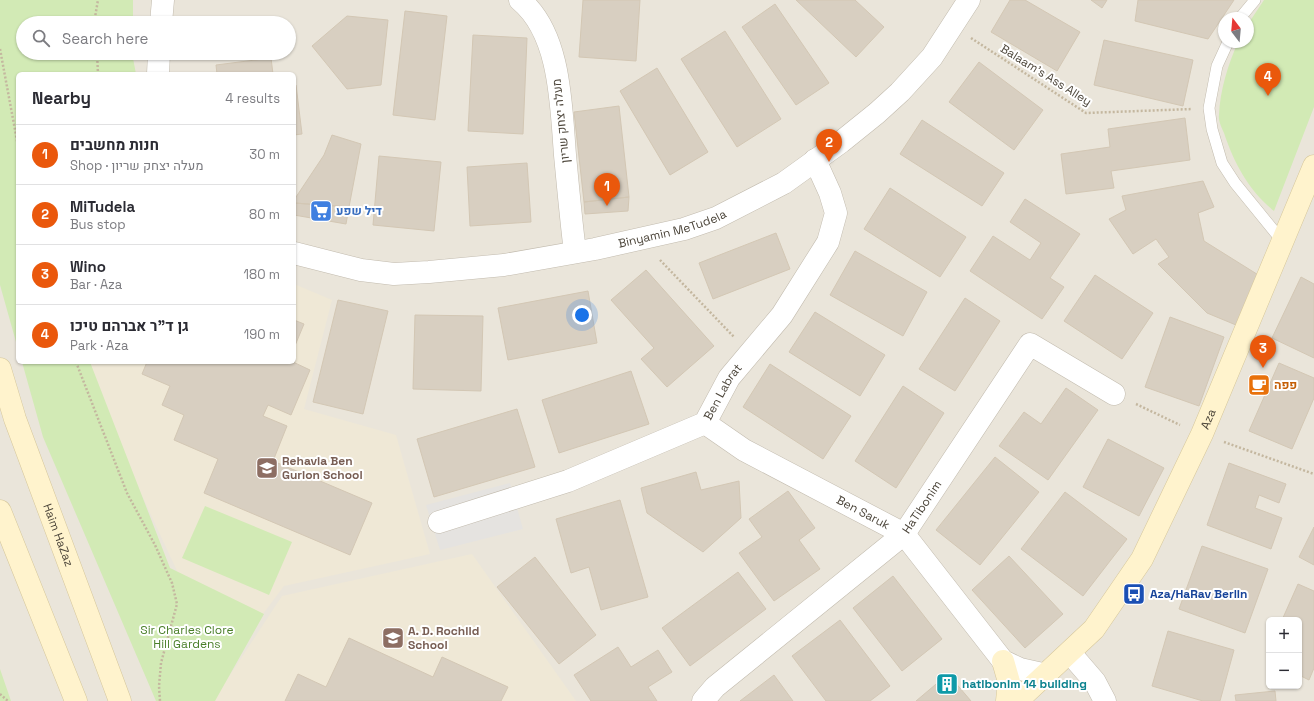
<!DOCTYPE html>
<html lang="en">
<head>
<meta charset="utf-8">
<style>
  :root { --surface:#fff; --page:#f7f7f7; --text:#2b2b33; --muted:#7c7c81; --line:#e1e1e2; --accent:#ea580c }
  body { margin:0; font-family:"Space Grotesk",Heebo,sans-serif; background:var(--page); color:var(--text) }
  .controls { position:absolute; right:12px; bottom:12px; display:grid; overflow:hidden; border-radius:6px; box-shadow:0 1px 3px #0004 }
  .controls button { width:36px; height:36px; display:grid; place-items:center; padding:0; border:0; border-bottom:1px solid var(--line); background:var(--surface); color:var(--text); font:20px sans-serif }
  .compass { position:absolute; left:1218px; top:12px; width:36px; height:36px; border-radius:50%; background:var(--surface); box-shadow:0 1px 3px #0004; rotate:344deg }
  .you { position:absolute; left:582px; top:315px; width:14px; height:14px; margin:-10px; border:3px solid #fff; border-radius:50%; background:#1a73e8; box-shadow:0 0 0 6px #1a73e833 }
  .badge { display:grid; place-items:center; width:26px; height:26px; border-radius:50%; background:var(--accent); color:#fff; font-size:13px; font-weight:700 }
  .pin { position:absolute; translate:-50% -33px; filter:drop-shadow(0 1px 2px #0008) }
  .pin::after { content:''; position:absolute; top:21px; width:14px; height:12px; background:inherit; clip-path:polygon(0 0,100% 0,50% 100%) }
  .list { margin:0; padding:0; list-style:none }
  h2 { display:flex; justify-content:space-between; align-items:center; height:52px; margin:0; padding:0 16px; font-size:17px }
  h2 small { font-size:13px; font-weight:400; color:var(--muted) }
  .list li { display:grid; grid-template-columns:26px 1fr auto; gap:12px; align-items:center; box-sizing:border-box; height:60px; padding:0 16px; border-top:1px solid var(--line) }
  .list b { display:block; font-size:15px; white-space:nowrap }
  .list p { margin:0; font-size:13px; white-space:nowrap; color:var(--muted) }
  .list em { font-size:13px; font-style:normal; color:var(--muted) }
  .icon { flex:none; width:22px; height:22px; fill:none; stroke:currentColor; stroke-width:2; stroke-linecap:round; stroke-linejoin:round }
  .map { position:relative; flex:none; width:1314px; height:701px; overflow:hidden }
  .search { position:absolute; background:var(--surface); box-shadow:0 1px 3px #0004; left:16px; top:16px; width:280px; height:44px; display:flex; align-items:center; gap:10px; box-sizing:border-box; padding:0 14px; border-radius:22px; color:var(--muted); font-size:15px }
  .panel { position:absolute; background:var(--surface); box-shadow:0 1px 3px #0004; left:16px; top:72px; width:280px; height:292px; border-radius:6px }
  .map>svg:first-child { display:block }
  .residential { fill:#eae5da; fill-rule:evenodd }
  .education { fill:#efe8d6 }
  .green { fill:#d2eab5 }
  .parking { fill:#e5e3e0 }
  .building { fill:#d8cfc1; stroke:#d3c7b4 }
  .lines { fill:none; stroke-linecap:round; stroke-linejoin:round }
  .lane-casing { stroke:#c2bbae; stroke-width:12 }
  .street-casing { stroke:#c2bbae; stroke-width:23 }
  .secondary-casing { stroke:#d6c79b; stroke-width:23 }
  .path { stroke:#c4b79f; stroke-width:2.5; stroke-dasharray:2 2; stroke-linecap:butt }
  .lane { stroke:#fff; stroke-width:11 }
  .street { stroke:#fff; stroke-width:22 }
  .secondary { stroke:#fff3cd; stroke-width:22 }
  .labels { text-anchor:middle; stroke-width:4; stroke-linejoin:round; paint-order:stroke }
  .street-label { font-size:12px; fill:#4b4439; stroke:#fff }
  .shop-label { font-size:12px; font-weight:bold; fill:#366cbe; stroke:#fff; text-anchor:start }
  .food-label { font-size:12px; font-weight:bold; fill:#c56008; stroke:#fff; text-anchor:start }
  .education-label { font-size:12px; font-weight:bold; fill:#785e54; stroke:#fff; text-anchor:start }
  .transit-label { font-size:12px; font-weight:bold; fill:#164399; stroke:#fff; text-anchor:start }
  .park-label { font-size:12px; fill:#4a7f2a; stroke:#fff }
  .culture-label { font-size:12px; font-weight:bold; fill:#0d838f; stroke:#fff; text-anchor:start }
</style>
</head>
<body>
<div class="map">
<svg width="1314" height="701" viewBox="0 0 1314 701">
  <rect width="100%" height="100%" fill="#f6f3ec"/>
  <path class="residential" d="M0 0H1314V701H0ZM1224 18H1248V42H1224ZM23 23H289V53H23ZM18 74H294V362H18ZM1269 620H1299V686H1269Z"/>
  <path class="education" d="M294 284 332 300 304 409 396 435 430 554 284 586 263 614 179 575 144 500 98 397 89 362H294Z
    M472 554 576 701H213L282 596Z"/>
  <path class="green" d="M0 0H133V23H23V53H132L136 74H18V349L0 285Z
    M1264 0H1314V107L1274 211C1249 191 1234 163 1224 133 1222 128 1218 121 1219 115 1220 90 1228 65 1238 42H1248V24Z
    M22 362H90L170 568 264 614 215 701H156L43 437Z
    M205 506 292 542 269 595 182 558Z
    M0 669 11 701H0Z"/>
  <path class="parking" d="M510 483 523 529 440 550 426 505Z"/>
  <path class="building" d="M583 0H640L636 61 579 57Z
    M796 0H855L884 27 856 57Z
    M1010 0H1025L1080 32 1057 71 991 32Z
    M1091 0H1107L1102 8Z
    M1138 0H1234L1208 39 1135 21Z
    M775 4 829 83 796 105 742 27Z
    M405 11 447 16 435 120 393 115Z
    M347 16 388 20 381 85 347 89 312 46Z
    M725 31 781 119 737 147 681 59Z
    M473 35 527 38 523 134 468 131Z
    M1104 40 1193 60 1183 106 1094 85Z
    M271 58 273 74H217L216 65Z
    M979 62 1043 110 1014 150 949 102Z
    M657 68 708 152 670 175 620 91Z
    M294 85H296L302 134 294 135Z
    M619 106 629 197 584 202 574 112Z
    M1185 118 1190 160 1111 171 1114 188 1066 194 1061 154 1110 147 1108 129Z
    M922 120 1004 173 982 206 900 154Z
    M332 135 361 144 349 207 294 203V200L324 155Z
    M379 156 441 162 434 231 373 225Z
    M527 163 531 222 470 226 467 167Z
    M1203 181 1214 207 1198 213 1204 241 1260 276 1236 325 1207 313 1158 264 1169 257 1156 239 1133 254 1109 219 1126 210 1122 196Z
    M890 188 966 237 940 277 864 229Z
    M629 197 628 211 585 214 584 202Z
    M1025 199 1080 234 1050 278 1064 287 1042 319 970 271 993 236 1030 260 1041 243 1010 222Z
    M294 203 349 207 346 224 294 215Z
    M776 233 790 269 713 299 699 263Z
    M855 251 927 292 903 336 830 295Z
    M646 270 714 346 667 387 641 359 654 348 611 300Z
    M1095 275 1153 313 1122 359 1064 321Z
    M1301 277 1314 284V358L1272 338Z
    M588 291 597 343 508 360 498 308Z
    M965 298 1000 321 955 391 919 369Z
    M338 300 388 311 363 414 313 402Z
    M815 312 885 355 860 396 789 352Z
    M415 315 483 316 481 391 413 389Z
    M1170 317 1224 337 1199 406 1145 387Z
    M294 320 304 324 294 348Z
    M147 362H293L310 370 291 415 268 405 263 416 287 426 273 461 372 503 350 555 204 493 218 459 174 440 184 415 162 405 170 386 142 374Z
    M1279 363 1314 378V398L1292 449 1249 431Z
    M770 364 851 416 823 459 743 407Z
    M631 371 649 424 559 453 542 400Z
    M903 386 944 413 896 488 855 461Z
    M1066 388 1098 410 1048 480 999 446 1024 412 1041 424Z
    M517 409 535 467 434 497 417 439Z
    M1108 439 1164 468 1139 516 1083 487Z
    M995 457 1039 492 980 565 936 530Z
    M1229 463 1286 484 1279 503 1259 495 1255 508 1282 518 1271 549 1207 525Z
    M696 472 701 490 739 481 741 518 703 552 647 513 641 488Z
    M788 491 815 528 799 540 820 569 774 601 739 553 762 537 749 519Z
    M1065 492 1127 539 1083 596 1021 549Z
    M620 500 648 597 601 610 589 567 571 573 556 519Z
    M1314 527V565L1299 557Z
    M1202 546 1268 569 1245 633 1179 609Z
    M1009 556 1063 614 1025 648 972 590Z
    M535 557 596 635 559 664 497 587Z
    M738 572 766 609 690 666 662 628Z
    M893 576 942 639 902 671 853 608Z
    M1298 584 1314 591V668L1309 680 1299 675V620H1282Z
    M840 620 890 686 870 701H826L792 656Z
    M1168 631 1234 650 1220 701H1203L1152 686Z
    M349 638 433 677 442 657 508 687 501 701H285L298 674 326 687Z
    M618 647 631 667 658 650 672 672 648 687 657 701H591L574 675Z
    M948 674 971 701H916Z
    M774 675 793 701H740Z
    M1275 691 1276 701H1236L1235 695Z"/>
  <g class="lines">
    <g class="lane-casing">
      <path id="lane" d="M1240 18 1255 0
        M1228 42 1217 66 1209 108 1212 129 1222 163 1235 183 1283 242"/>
    </g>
    <g class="street-casing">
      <g id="street">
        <path d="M520 0C561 34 561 106 565 155 568 187 571 220 575 252"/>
        <path d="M161 23 163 0"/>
        <path d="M158 74 159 53"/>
        <path id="s1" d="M294 253 361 270 394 274 429 272 504 265 595 249 684 229 716 218 784 183 841 142 877 113 900 92 932 57 969 0"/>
        <path id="s2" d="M705 423 744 450 904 534 1003 661 1020 669 1047 675"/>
        <path id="s3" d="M439 522 568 481 705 423 729 378 782 315 828 242 836 213 830 193 815 160"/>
        <path d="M1070 653 1095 682 1105 701"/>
        <path id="s4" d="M703 701 715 687 904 534 1030 344 1114 394"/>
      </g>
    </g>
    <g class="secondary-casing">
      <g id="secondary">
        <path id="s5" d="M0 369 15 419 120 701"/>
        <path d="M0 511 76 701"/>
        <path d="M1003 661 1009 682 1007 701"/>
        <path id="s6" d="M1017 701 1094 629 1142 559 1202 434 1314 166"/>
      </g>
    </g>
    <path class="path" d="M94 23 98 0
      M971 38 1086 113 1192 109
      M0 49 18 146
      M97 53 98 74
      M660 260 734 337
      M76 362 127 493 155 545 172 583 177 604 161 663 159 686 160 701
      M1136 404 1180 425
      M1224 442 1314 474
      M0 694 8 701"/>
    <use href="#lane" class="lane"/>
    <use href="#street" class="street"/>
    <use href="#secondary" class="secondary"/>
  </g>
  <defs>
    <g id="supermarket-square" transform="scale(1.15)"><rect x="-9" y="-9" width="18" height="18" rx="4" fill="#3f7fe0" stroke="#fff"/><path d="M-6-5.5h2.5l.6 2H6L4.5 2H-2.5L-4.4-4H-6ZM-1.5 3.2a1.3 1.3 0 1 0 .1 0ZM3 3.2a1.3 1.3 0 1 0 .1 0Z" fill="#fff"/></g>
    <g id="cafe-square" transform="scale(1.15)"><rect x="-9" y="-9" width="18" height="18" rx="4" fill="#e8710a" stroke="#fff"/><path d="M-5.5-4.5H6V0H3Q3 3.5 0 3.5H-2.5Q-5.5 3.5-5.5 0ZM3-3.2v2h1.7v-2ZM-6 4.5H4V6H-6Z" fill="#fff"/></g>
    <g id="school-square" transform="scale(1.15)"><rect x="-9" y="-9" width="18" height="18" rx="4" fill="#8d6e63" stroke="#fff"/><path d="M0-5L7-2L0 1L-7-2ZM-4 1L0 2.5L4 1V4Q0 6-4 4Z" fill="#fff"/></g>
    <g id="bus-square" transform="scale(1.15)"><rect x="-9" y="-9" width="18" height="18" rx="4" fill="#1a4fb4" stroke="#fff"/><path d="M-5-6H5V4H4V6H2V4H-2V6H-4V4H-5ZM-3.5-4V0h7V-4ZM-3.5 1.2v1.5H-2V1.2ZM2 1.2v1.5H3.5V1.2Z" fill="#fff"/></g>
    <g id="building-square" transform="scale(1.15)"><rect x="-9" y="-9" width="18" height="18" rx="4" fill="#0f9aa8" stroke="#fff"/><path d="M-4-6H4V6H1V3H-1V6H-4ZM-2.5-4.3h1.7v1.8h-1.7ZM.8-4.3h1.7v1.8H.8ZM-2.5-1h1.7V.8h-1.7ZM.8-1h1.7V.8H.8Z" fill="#fff"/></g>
  </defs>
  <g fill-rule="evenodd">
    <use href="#supermarket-square" x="321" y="211"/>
    <use href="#cafe-square" x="1259" y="385"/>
    <use href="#school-square" x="267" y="468"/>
    <use href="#bus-square" x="1134" y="594"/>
    <use href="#school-square" x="393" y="638"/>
    <use href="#building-square" x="947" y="684"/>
  </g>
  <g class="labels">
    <g class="street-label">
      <text transform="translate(1046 75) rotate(32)" y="4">Balaam's Ass Alley</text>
      <text transform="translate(561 121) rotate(-96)" y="4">מעלה יצחק שריון</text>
      <text dy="4" stroke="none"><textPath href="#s1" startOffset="385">Binyamin MeTudela</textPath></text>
      <text dy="4" stroke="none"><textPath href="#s3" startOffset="320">Ben Labrat</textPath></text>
      <text dy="4" stroke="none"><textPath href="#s6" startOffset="345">Aza</textPath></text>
      <text dy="4" stroke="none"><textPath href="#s4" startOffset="294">HaTibonim</textPath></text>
      <text dy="4" stroke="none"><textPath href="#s2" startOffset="182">Ben Saruk</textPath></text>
      <text dy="4" stroke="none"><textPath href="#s5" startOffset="176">Haim HaZaz</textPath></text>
    </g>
    <g class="shop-label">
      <text x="336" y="215">דיל שפע</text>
    </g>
    <g class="food-label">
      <text x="1274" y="389">פפה</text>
    </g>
    <g class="education-label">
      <text x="282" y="465">Rehavia Ben<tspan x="282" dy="14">Gurion School</tspan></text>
      <text x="408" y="635">A. D. Rochild<tspan x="408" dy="14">School</tspan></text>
    </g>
    <g class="transit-label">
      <text x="1150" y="598">Aza/HaRav Berlin</text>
    </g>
    <g class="park-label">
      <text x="187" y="634">Sir Charles Clore<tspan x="187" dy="14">Hill Gardens</tspan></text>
    </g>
    <g class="culture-label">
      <text x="962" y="688">hatibonim 14 building</text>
    </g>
  </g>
</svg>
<div class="controls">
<button>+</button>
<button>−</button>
</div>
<svg class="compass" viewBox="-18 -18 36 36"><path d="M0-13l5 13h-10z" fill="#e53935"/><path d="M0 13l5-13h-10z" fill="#7c7c81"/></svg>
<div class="you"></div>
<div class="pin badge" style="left:607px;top:206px">1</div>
<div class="pin badge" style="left:829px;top:162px">2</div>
<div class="pin badge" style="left:1263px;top:368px">3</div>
<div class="pin badge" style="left:1268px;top:96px">4</div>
<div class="search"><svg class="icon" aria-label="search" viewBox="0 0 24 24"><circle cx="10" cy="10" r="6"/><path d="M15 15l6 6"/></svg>Search here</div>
<section class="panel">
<h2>Nearby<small>4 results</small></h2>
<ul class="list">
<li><span class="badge">1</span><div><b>חנות מחשבים</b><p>Shop · מעלה יצחק שריון</p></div><em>30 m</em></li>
<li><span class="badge">2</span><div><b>MiTudela</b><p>Bus stop</p></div><em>80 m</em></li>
<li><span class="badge">3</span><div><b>Wino</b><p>Bar · Aza</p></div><em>180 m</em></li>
<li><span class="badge">4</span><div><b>גן ד&quot;ר אברהם טיכו</b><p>Park · Aza</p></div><em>190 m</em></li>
</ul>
</section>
</div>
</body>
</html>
